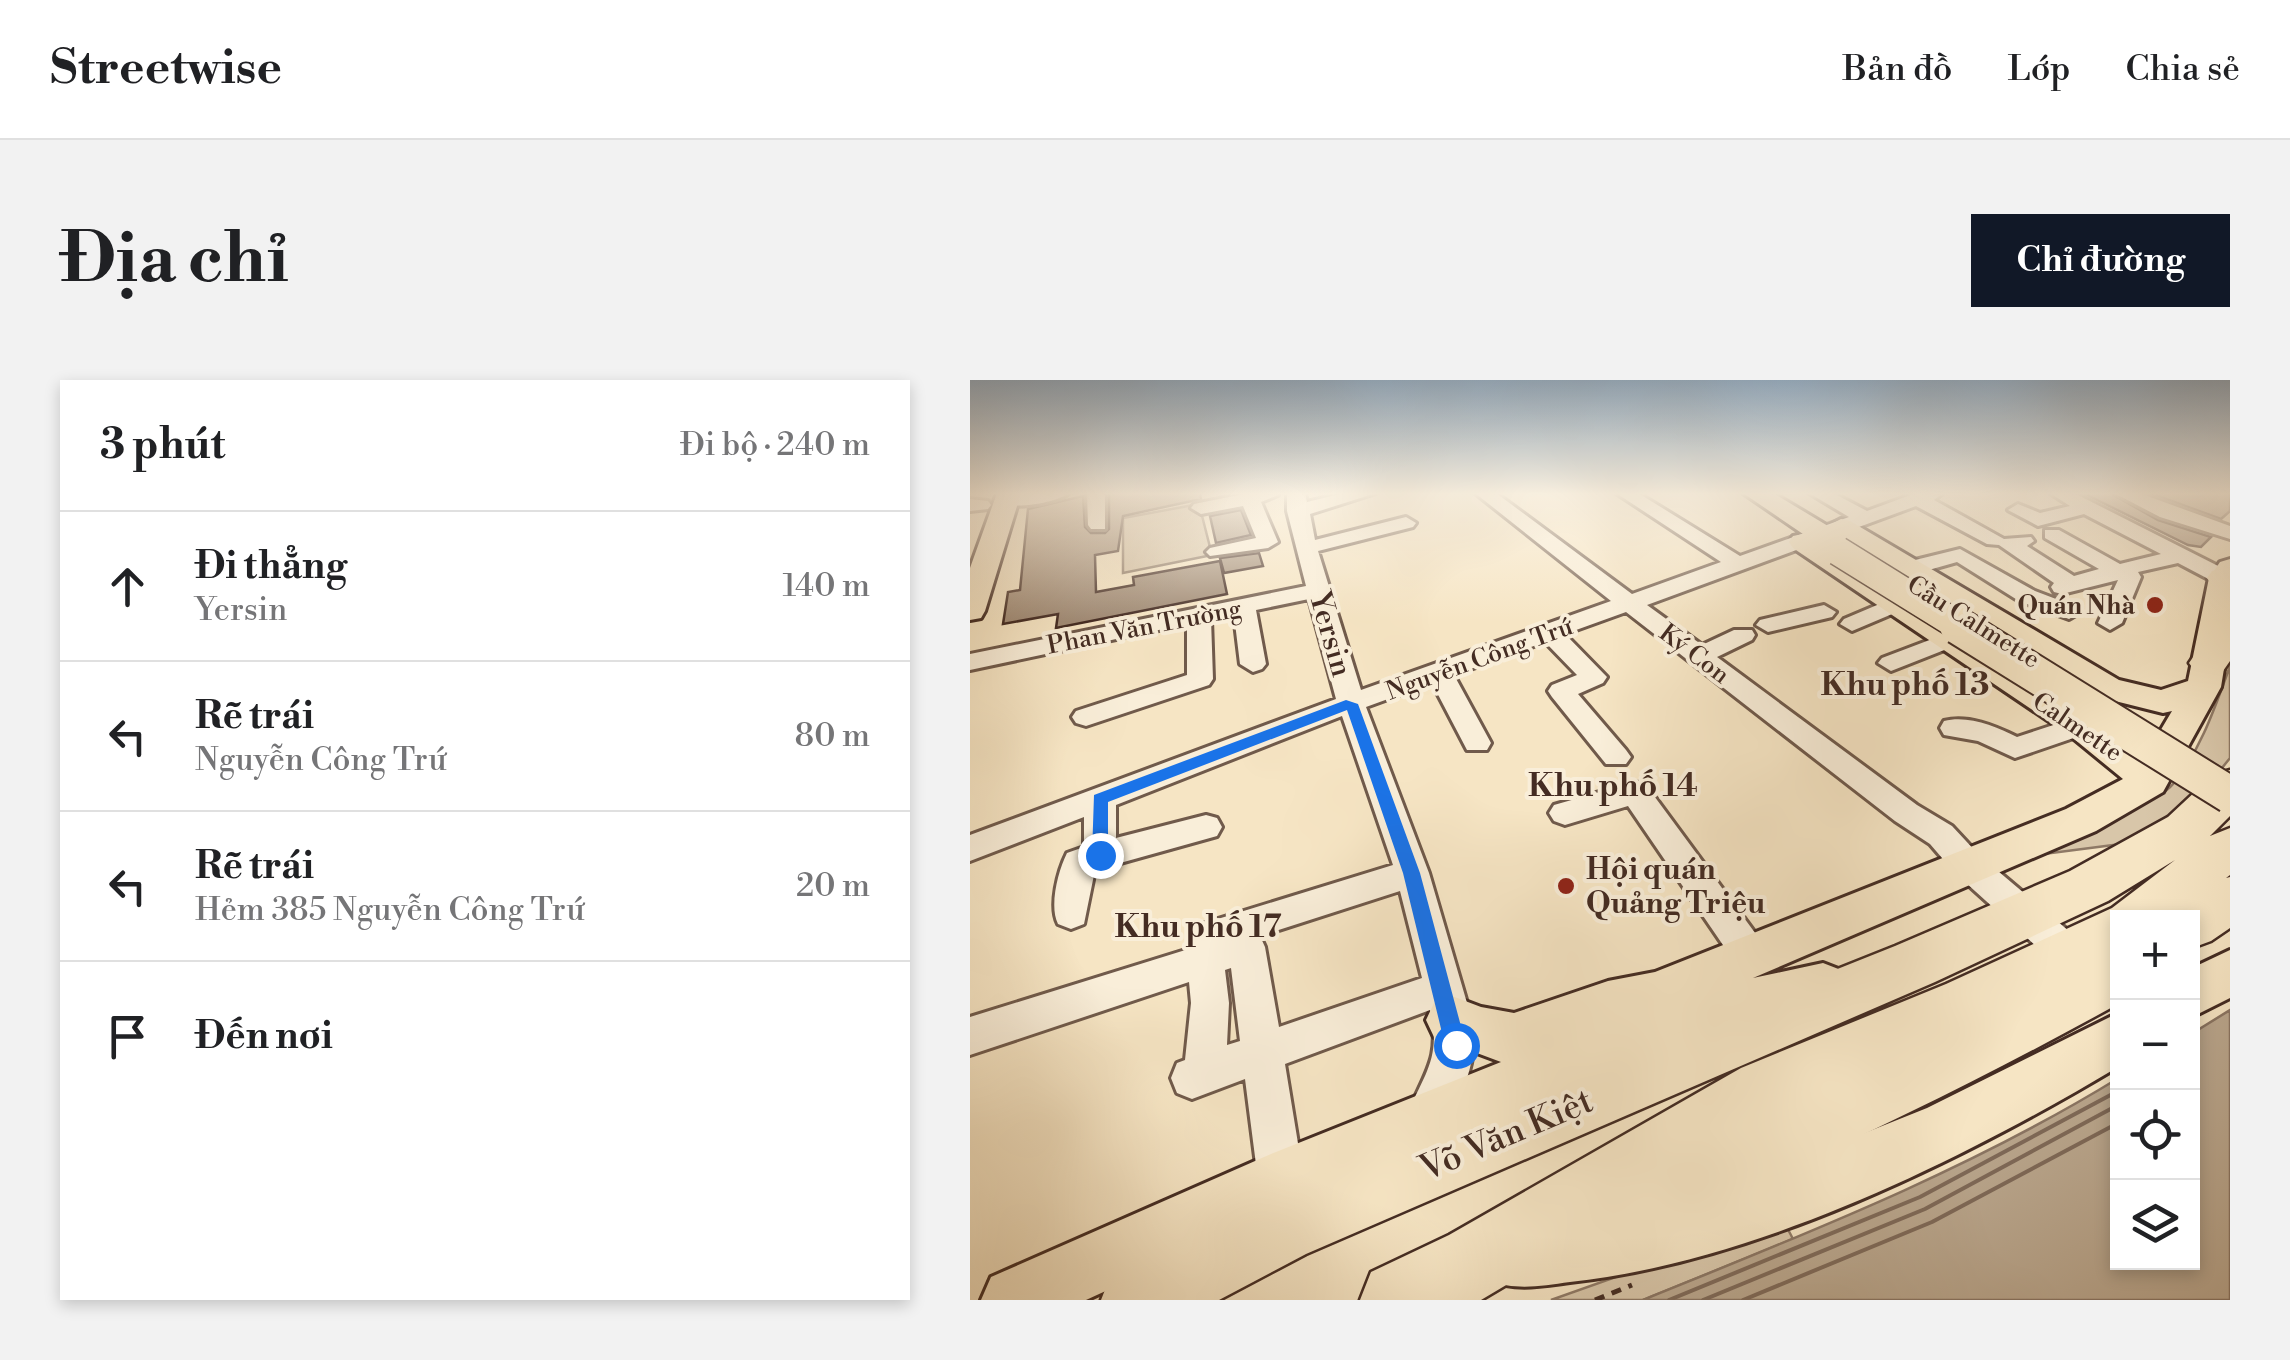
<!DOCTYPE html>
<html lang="vi">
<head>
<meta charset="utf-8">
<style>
  :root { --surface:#fff; --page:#f2f2f2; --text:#202124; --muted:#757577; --line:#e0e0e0; --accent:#111827 }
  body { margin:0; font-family:"Libre Bodoni",serif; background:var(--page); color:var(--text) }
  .controls { position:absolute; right:30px; bottom:30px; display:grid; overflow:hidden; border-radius:0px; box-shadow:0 5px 15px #0003 }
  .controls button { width:90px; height:90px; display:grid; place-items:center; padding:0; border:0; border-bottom:2px solid var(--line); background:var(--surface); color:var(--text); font:50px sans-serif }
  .stop { position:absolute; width:30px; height:30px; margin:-22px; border:8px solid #1a73e8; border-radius:50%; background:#fff }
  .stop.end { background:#1a73e8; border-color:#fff; box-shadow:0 2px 10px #0008 }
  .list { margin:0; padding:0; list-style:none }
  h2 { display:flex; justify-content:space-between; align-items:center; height:130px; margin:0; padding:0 40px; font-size:42px }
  h2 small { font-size:32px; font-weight:400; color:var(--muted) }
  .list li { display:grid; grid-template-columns:65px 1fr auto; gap:30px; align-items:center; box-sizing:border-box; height:150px; padding:0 40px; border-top:2px solid var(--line) }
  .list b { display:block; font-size:38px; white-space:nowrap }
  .list p { margin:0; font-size:32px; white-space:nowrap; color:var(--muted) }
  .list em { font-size:32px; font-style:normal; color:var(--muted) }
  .icon { flex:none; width:55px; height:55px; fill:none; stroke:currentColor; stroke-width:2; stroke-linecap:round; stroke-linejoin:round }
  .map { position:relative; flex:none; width:1260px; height:920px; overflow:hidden; border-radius:0px }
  header { display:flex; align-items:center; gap:60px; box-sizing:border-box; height:140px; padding:0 50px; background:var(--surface); border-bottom:2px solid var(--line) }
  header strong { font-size:48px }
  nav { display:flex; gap:55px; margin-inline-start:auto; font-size:35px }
  .intro { display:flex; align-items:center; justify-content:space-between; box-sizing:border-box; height:240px; padding:0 60px }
  h1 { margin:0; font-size:70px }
  .button { padding:25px 45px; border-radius:0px; background:var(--accent); color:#fff; font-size:35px; font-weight:700 }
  main { display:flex; gap:60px; padding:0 60px }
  aside { flex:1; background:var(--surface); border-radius:0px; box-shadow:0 5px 15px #0003 }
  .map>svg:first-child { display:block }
  .green { fill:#d8c6a9; stroke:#8e7966; stroke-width:2.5 }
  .water { fill:#b9a68d; stroke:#8a7563; stroke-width:2.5 }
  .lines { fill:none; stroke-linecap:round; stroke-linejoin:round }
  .shore { stroke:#7e6958; stroke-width:4 }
  .building { fill:#a18c77; stroke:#442c23; stroke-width:2.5 }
  .minor-casing { stroke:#705a4b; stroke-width:6 }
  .major-casing { stroke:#442c23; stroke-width:6 }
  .highway-casing { stroke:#442c23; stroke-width:5 }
  .path { stroke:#442c23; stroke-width:5; stroke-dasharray:10 8; stroke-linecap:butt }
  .minor { fill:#f9eed9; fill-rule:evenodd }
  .major { fill:#f6e5c4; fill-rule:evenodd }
  .highway { fill:#f6e5c4; fill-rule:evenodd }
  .major-bridge-far1-casing { stroke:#442c23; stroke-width:31; stroke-linecap:butt }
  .major-bridge-casing { stroke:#442c23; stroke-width:40; stroke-linecap:butt }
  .major-bridge-far1 { stroke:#f6e5c4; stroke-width:28 }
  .major-bridge { stroke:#f6e5c4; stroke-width:36 }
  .route { fill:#1a73e8 }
  .poi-dot { fill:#8f2418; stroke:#f9eed9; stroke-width:4 }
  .labels { text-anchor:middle; stroke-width:8; stroke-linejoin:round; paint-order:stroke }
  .far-poi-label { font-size:25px; font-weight:bold; fill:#442c23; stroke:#f9eed9; text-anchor:end }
  .far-street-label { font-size:25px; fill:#442c23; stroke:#f9eed9 }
  .street-label { font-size:30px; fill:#442c23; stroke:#f9eed9 }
  .poi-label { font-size:30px; font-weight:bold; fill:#442c23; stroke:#f9eed9; text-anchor:start }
  .neighbourhood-label { font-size:32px; font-weight:bold; fill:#442c23; stroke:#f9eed9 }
  .near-street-label { font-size:35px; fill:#442c23; stroke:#f9eed9 }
</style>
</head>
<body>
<header>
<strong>Streetwise</strong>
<nav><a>Bản đồ</a><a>Lớp</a><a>Chia sẻ</a></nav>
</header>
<div class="intro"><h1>Địa chỉ</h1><a class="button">Chỉ đường</a></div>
<main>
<aside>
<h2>3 phút<small>Đi bộ · 240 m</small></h2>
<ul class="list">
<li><svg class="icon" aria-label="ahead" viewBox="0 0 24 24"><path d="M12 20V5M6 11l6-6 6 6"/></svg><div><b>Đi thẳng</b><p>Yersin</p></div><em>140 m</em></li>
<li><svg class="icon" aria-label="left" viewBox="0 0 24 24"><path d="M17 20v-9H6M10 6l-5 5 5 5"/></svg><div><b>Rẽ trái</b><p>Nguyễn Công Trứ</p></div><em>80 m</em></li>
<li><svg class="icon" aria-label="left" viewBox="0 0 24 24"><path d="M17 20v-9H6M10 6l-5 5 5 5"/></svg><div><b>Rẽ trái</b><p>Hẻm 385 Nguyễn Công Trứ</p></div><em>20 m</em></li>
<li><svg class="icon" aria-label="arrive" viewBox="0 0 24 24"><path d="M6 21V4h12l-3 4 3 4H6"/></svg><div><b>Đến nơi</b></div></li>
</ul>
</aside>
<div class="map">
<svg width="1260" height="920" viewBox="0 0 1260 920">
  <rect width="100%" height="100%" fill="#f6e5c4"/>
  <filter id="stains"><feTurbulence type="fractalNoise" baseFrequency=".002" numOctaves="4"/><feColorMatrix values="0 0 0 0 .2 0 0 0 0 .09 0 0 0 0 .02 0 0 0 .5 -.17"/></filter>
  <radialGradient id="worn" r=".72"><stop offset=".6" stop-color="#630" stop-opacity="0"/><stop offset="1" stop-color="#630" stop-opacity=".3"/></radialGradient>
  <path class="green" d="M229 124 242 175 153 193V138Z
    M1260 286V378L1227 419 1151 464 1051 477C1081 465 1187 425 1203 404 1231 370 1245 327 1260 286Z
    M812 838 823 859 673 920H581Z"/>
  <path class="water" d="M1260 630V920H673C835 854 997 791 1147 699L1148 882H1222L1223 653Z"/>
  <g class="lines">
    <path class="shore" d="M699 920 950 817 1148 711
      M733 920 955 829 1148 725
      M773 920 962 842 1148 743"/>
  </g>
  <path class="building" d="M139 113H230L231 119 153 136 148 171 125 175 126 212 164 205 163 197 250 181 257 214 86 248 88 234 33 244 38 212 50 210 58 129 113 116 115 147 121 153H135L139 149Z
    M1113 113H1140L1188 140 1241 157 1231 167 1218 165Z
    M1180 113H1260V131L1251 139Z
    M271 130 281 155 246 163 240 136Z
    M289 173 293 186 254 193 250 178Z"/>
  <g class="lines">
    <g class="minor-casing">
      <path id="minor" d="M50 113H99C86 123 40 131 26 121Z
        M117 113H135V149H121L118 145Z
        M279 113 308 115 291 122 308 162 298 168 240 176 236 172 240 168 286 158 273 126 231 134 221 128 224 124Z
        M317 113H335L337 122 374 113H406L340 134 345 160 436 137 446 143 443 147 348 171 391 310 641 221 505 113H526L662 214 751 182 646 113H668L770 176 879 137 839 113H863L897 131 946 113H973L964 120 1034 159 1061 157 1064 161 1057 166 1104 196 1129 189 1075 158V150H1089L1150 184 1191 174 1114 134 1068 146 1038 130 1048 124 1070 133 1100 126 1080 113H1104L1260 192V203H1246L1208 183 1168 192 1171 197 1152 243 1140 250 1128 243 1148 200 1092 214 1084 212 1081 207 1084 203 1029 165 1017 164 946 126 677 225 732 265 764 250H782L785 255 782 260 747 277 947 425 982 446 1009 475 1113 563 1118 574 1113 585 1100 590 1087 585 985 493 960 464 925 441 656 232 595 254 637 297 633 303 608 314 656 370 661 377 656 384H636L582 317 578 311 582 305 607 295 575 262 484 295 521 363 517 370H497L462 303 396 327 459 493 502 640C509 683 492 712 474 750L459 757 444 750 437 735C454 694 472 677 460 630L315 684 334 800 327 816 311 823 295 816 288 800 275 699 222 719 207 713 201 698 207 683 215 680 221 623 219 602 0 675V637L225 567 220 557 225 546 423 485 372 336 146 425V458L236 435 247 438 252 447 247 456 125 490 114 544 101 549 88 544C79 526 88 491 97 473L114 467V437L0 481V455L366 319 339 219 286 230 296 284 292 289 283 292 270 284 264 235 241 239 243 299 239 305 116 346 106 343 102 337 106 331 217 295V244L0 290V274L336 206 317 131ZM430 511 452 598 309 647 295 567 290 556ZM261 588 270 661 257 665 259 623 255 590Z
        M1144 113H1169L1260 146V159L1190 137Z
        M0 119 18 121 21 125 18 129 0 131Z
        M990 169 1065 211 1107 227 1111 232 1099 239 1049 221 987 182 941 195 930 188 933 183Z
        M926 217 934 219 938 224 934 229 882 251 870 244 874 239Z
        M854 225 866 232 862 237 798 252 786 245 790 240Z
        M978 253 987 255 990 260 987 265 921 291 908 283 912 278Z
        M1111 336 1121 338 1125 345 1121 352 1045 378 1008 361 974 355 970 348 974 341C998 335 1025 346 1047 357Z
        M665 402 676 405 794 565 800 576 794 587 781 592 768 587 658 426 595 445 584 441 579 433 584 425Z"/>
    </g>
    <g class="major-casing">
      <path id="major" d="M27 113H51L15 231 11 238 0 240V188Z
        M773 113H803L858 146 871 139 880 141 1149 300 1191 310 1218 301 1239 198 1250 182 1260 179V252L1251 307 1193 412 1126 451 783 598 853 583 871 590 878 606 871 622 727 662 534 736 343 816 116 920H11L21 897 301 774 531 682 464 657 456 640 464 623 482 616 511 627 544 633 638 601 685 592 1096 429 1153 399 1098 354 823 168 819 162 823 156 833 154ZM857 166 872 170 883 166 1125 316 1193 333 1202 331 1176 375 1124 336Z
        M1260 570V618L1222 637V588Z
        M1148 633V687C989 782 785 882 600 902 570 906 546 911 518 900L509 877 518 854 541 845 677 827 800 791 957 728Z"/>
    </g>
    <g class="highway-casing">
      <path id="highway" d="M1260 187V207L1242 205 1237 198 1242 191Z
        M1260 240V281L1253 291 1239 295 1225 291 1219 283 1247 243Z
        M1260 390V436L1240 456 1260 448V495L1256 498 1260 497V548L1241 561 1222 568V538H1148V624C982 716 812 796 636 868L614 859 511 920H390L401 892 479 855 771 688 976 604 1142 528 1205 480 1138 521 965 602 336 874 249 920H131L142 892 284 822 925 566 1100 491 1198 437 1243 395Z"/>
    </g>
    <path class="path" d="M625 920 662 905"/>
    <use href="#minor" class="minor"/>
    <use href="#major" class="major"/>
    <use href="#highway" class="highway"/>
    <g class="major-bridge-far1-casing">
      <path id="major-bridge-far1" d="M868 171 992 248"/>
    </g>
    <g class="major-bridge-casing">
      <path id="major-bridge" d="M988 246 1260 415"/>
    </g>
    <use href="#major-bridge-far1" class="major-bridge-far1"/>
    <use href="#major-bridge" class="major-bridge"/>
  </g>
  <linearGradient id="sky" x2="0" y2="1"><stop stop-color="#95aec4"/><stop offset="0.47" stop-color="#fbf3e4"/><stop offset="1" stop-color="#fbf3e4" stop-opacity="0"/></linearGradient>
  <rect width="1260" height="242" fill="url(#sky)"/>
  <path class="route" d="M376 320 388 324 450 493 496 665 486 675 475 665 433 493 377 330 138 422V475L130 481 122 475 124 415Z"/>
  <g class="poi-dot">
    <circle cx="1185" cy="225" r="10"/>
    <circle cx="596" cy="506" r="10"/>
  </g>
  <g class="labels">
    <g class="far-poi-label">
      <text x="1165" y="234">Quán Nhà</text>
    </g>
    <g class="far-street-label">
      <text transform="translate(1004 241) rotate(32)" y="9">Cầu Calmette</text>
      <text transform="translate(174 246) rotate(-11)" y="9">Phan Văn Trường</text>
      <text transform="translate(725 273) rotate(37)" y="9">Ký Con</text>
      <text transform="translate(509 278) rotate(-20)" y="9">Nguyễn Công Trứ</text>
      <text transform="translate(1108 346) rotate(34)" y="9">Calmette</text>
    </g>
    <g class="street-label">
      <text transform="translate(361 254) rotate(74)" y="10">Yersin</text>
    </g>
    <g class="poi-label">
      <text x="616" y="499">Hội quán<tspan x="616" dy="34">Quảng Triệu</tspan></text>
    </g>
    <g class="neighbourhood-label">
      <text x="935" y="315">Khu phố 13</text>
      <text x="643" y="416">Khu phố 14</text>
      <text x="228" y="557">Khu phố 17</text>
    </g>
    <g class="near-street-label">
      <text transform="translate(536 754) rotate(-23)" y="12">Võ Văn Kiệt</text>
    </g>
  </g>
  <rect width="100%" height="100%" filter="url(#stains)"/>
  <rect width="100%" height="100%" fill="url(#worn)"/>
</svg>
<div class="controls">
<button>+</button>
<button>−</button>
<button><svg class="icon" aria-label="locate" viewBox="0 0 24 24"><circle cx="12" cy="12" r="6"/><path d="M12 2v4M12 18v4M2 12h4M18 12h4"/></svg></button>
<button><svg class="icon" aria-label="layers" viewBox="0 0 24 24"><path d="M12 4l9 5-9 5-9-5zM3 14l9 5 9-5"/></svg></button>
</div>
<div class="stop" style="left:486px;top:665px"></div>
<div class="stop end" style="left:130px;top:475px"></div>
</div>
</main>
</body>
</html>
